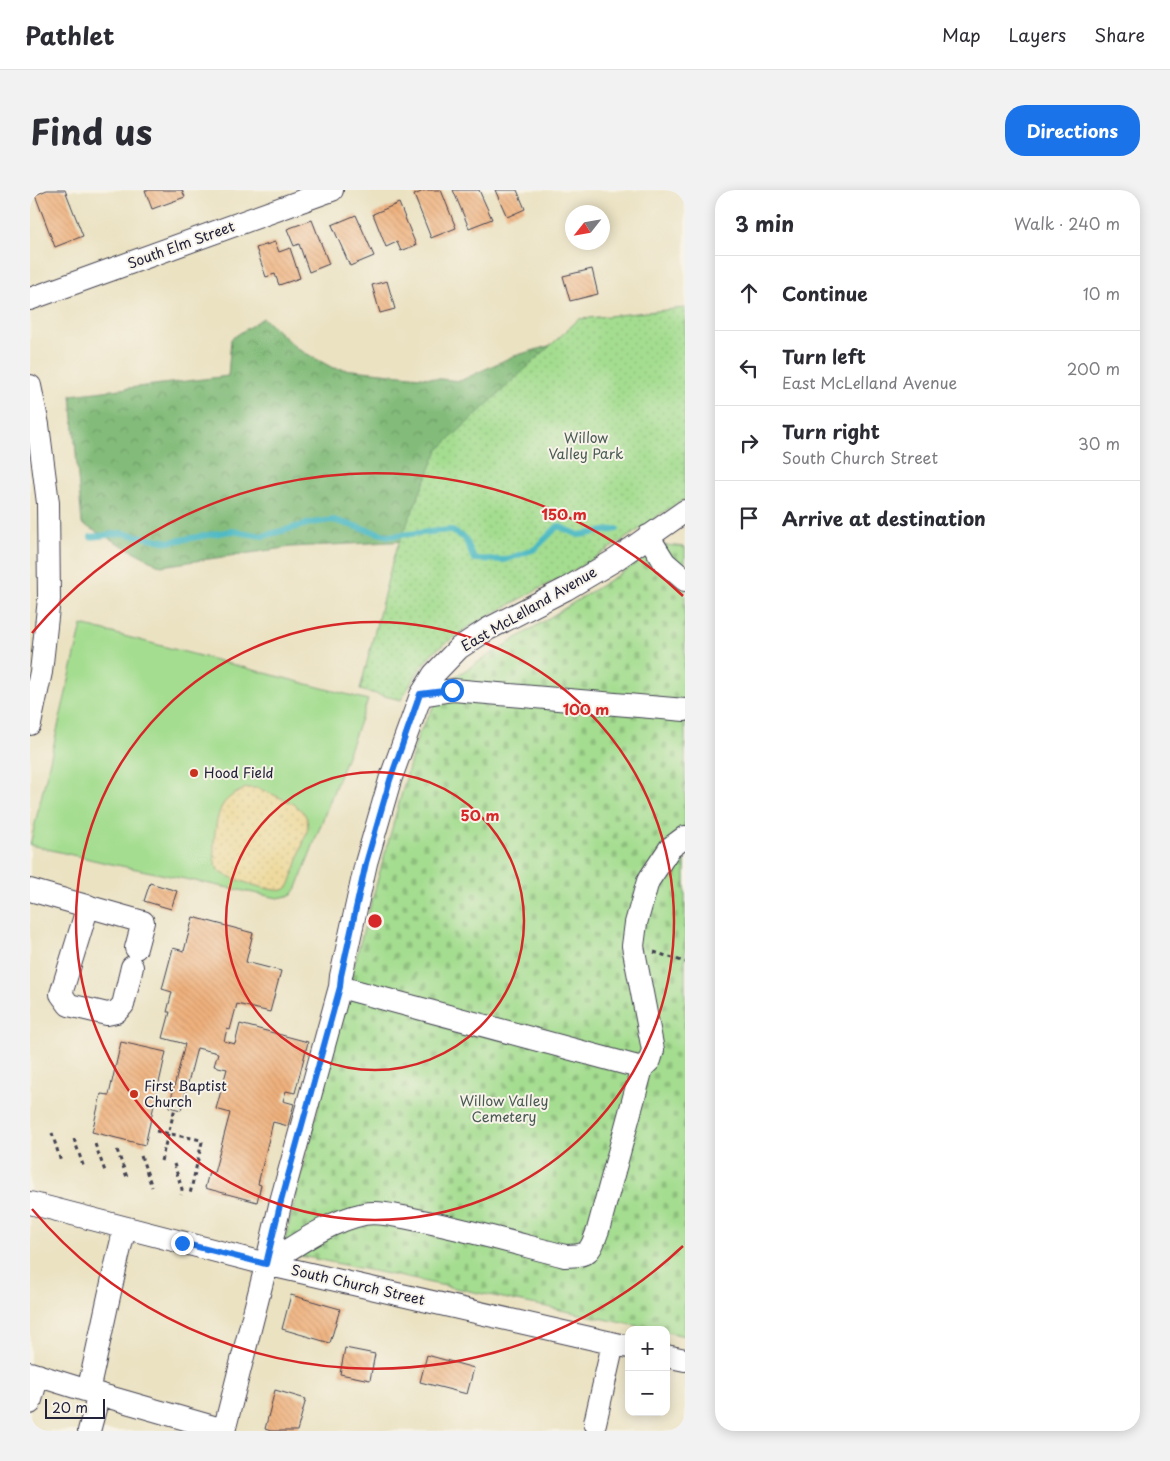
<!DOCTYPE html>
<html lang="en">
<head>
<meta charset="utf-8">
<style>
  :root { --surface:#fff; --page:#f2f2f3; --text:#2b2b33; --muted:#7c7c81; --line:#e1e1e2; --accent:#1a73e8 }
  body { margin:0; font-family:"Playpen Sans",sans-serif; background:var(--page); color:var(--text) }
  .controls { position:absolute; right:15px; bottom:15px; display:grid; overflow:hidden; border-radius:10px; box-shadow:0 2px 12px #0003 }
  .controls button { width:45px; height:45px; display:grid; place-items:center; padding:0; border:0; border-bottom:1px solid var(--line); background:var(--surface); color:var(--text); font:25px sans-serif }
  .compass { position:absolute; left:535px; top:15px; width:45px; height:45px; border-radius:50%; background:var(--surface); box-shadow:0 2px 12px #0003; rotate:239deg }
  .scale { position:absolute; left:15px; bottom:12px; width:60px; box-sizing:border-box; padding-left:5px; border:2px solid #22223b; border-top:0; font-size:14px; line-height:18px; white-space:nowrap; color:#22223b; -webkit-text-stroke:4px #f7f3e8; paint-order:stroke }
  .stop { position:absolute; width:15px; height:15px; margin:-11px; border:4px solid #1a73e8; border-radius:50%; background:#fff }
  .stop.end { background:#1a73e8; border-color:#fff; box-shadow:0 1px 5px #0008 }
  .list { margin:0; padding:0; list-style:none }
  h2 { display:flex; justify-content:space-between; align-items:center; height:65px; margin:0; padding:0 20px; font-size:21px }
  h2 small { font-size:16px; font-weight:400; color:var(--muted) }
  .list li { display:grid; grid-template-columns:32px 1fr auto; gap:15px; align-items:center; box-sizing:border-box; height:75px; padding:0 20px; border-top:1px solid var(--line) }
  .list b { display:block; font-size:19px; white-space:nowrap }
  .list p { margin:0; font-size:16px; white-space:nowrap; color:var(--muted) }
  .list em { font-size:16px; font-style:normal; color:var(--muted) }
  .icon { flex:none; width:28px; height:28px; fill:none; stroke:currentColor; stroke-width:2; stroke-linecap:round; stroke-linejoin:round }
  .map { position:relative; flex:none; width:655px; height:1241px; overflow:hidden; border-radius:20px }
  header { display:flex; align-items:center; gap:30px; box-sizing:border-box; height:70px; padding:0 25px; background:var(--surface); border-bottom:1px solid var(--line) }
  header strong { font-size:24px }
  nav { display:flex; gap:28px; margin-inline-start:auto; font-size:18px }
  .intro { display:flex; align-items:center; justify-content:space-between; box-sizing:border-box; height:120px; padding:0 30px }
  h1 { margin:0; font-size:35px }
  .button { padding:12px 22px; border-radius:20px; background:var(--accent); color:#fff; font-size:18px; font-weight:700 }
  main { display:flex; gap:30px; padding:0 30px }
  aside { flex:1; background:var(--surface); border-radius:20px; box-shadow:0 2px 12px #0003 }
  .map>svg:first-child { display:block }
  .grass { fill:#a4dd90; stroke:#638066 }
  .forest { fill:url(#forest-crowns); stroke:#526f5a }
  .sand { fill:url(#sand-dots); stroke:#887e6c }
  .cemetery { fill:url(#cemetery-stones); stroke:#638066 }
  .park { fill:url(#park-dots); stroke:#638066 }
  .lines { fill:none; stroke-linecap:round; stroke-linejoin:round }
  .stream { stroke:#4ab8c3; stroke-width:6 }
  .building { fill:url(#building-back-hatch) }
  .minor-casing { stroke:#403f4f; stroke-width:24 }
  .path { stroke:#403f4f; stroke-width:3; stroke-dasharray:4 4; stroke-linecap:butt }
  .minor { stroke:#fff; stroke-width:22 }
  .route { stroke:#1a73e8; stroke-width:6 }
  .ring { fill:none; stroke:#d62828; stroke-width:2.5 }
  .poi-dot { fill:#c8321e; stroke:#f7f3e8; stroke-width:2 }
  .labels { text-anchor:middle; stroke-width:4; stroke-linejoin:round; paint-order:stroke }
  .street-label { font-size:14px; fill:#22223b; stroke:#f7f3e8 }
  .park-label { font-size:14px; fill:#495a54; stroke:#f7f3e8 }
  .poi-label { font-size:14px; fill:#22223b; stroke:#f7f3e8; text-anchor:start }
  .centre { fill:#d62828; stroke:#f7f3e8; stroke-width:2.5 }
  .ring-label { font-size:15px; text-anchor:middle; font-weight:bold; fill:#d62828; stroke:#f7f3e8; stroke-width:4; stroke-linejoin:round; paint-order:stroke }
</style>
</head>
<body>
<header>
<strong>Pathlet</strong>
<nav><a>Map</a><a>Layers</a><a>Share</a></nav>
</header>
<div class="intro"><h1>Find us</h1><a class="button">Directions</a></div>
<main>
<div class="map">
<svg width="655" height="1241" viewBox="0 0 655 1241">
  <defs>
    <pattern id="forest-crowns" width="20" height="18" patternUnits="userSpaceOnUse" patternTransform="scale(1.25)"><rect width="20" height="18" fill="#83bc7a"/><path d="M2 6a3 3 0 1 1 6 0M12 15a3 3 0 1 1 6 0" fill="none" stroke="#6b9865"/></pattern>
    <pattern id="sand-dots" width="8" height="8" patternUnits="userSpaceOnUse" patternTransform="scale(1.25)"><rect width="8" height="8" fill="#eeda9e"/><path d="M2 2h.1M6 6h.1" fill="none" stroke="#ccbb89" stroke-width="1.8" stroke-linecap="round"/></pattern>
    <pattern id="cemetery-stones" width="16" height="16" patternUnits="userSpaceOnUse" patternTransform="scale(1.25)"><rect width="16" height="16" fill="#a4dd90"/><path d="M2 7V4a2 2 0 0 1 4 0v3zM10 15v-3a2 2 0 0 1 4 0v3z" fill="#8dbd7d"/></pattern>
    <pattern id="park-dots" width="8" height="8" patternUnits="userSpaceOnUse" patternTransform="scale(1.25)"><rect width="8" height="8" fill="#a4dd90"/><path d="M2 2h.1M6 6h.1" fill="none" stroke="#8dbd7d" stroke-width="1.8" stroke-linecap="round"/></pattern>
    <pattern id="building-back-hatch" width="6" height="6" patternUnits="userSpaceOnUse" patternTransform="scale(1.25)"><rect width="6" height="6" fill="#efb17d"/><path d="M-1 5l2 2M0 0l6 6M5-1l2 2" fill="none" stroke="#cd986d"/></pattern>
  </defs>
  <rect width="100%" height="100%" fill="#f7f3e8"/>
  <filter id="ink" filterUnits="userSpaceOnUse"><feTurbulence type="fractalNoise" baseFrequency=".02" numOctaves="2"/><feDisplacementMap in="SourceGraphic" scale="10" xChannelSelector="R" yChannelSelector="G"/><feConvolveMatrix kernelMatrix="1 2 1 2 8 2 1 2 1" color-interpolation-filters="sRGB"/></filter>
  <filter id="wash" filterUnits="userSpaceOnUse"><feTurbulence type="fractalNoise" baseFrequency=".0096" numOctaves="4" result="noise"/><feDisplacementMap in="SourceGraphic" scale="20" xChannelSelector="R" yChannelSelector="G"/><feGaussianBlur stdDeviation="1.12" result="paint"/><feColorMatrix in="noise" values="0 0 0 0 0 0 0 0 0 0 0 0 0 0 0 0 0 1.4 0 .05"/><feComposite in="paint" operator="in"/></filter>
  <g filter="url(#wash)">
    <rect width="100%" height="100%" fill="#ebe2c2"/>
    <path class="grass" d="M52 435 338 510 267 698 262 705 248 708 72 672 0 655Z"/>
    <path class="forest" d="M233 128 268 159 303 178 430 191 481 167 559 144 477 346 261 357 131 376 52 334 41 205 198 186 201 149Z"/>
    <path class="sand" d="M216 598H228L264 614 274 623 277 629 278 638 262 688C260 694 259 698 253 700 245 703 193 687 188 680 180 668 185 628 192 616 197 607 207 603 216 598Z"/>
    <path class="cemetery" d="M636 355 655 357V1146L636 1142V1140H627L252 1062 327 764 388 545 418 491Z"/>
    <path class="park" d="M655 118V309L627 326 610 339 555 374 437 438 402 463 389 480 371 510 330 500 364 365 408 260 549 129Z"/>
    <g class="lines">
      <path class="stream" d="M61 347 92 343 139 352 201 341 233 346 281 333 303 330 359 346 420 340 435 348 444 369 475 370 505 359 528 336 549 345 587 339"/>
    </g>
    <g id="blocks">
      <path class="building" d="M17 0H35L53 46 25 57 5 5Z
        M115 0H152L155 7 122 19Z
        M396 0H411L426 38 401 48 384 5Z
        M423 0H449L462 29 439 38Z
        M465 0H487L495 19 477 27Z
        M369 13 386 55 371 61 367 52 356 57 343 24Z
        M326 25 344 66 320 76 302 35Z
        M282 30 299 74 279 82 269 54 264 56 257 39Z
        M245 52 249 62 260 58 270 88 249 95 245 84 236 87 226 58Z
        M562 79 568 104 540 111 533 86Z
        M357 91 365 119 350 123 342 95Z
        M120 693 147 701 141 719 114 711Z
        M163 727 223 743 216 772 251 781 240 822 207 814 200 840 197 839 194 851 205 854 210 834 278 852 265 903 256 901 253 911 264 914 258 936 243 932 228 994 231 995 227 1012 175 998 179 982 184 983 200 923 186 919 197 879 184 876 188 863 167 858 151 920 139 917 155 854 133 848 140 822H137L142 802 132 799 143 758 154 761Z
        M91 852 136 862 115 955 62 942 71 904 79 905Z
        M261 1105 310 1119 300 1153 252 1139Z
        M315 1158 345 1164 340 1190 310 1184Z
        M397 1165 444 1178 437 1204 390 1192Z
        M245 1200 276 1209 267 1241H241L235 1239Z"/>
    </g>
  </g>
  <g filter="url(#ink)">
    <use href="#blocks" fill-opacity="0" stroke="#403f4f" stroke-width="1"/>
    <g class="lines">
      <g class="minor-casing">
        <path id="minor" d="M0 109 302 0
          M0 196 8 235 18 313 19 409 11 482 0 534
          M618 346 635 373 655 390
          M391 505 423 500 655 520
          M0 700 113 732 106 758
          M58 716 31 804 39 815 77 824 86 822 93 815 102 777
          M310 797 612 878
          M0 1013 236 1074 599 1157
          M236 1074C267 1055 297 1032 334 1024 348 1021 368 1026 383 1029 434 1039 484 1053 535 1066 559 1066 560 1062 568 1040L612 878 620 870 623 860 603 756 606 733 618 691 640 658 655 647
          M636 1166 655 1170
          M0 1183 58 1201C71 1146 81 1092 95 1038
          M58 1201 194 1240
          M0 1213 8 1185
          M565 1233 583 1154
          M59 1241 69 1204
          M194 1241 234 1084 250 1015 310 797 311 786 336 673 360 590 391 505 404 484 429 458 458 439 536 399 585 370 655 321"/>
      </g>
      <path class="path" d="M624 762 655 772
        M126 941 171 950 172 952 160 1004
        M22 943 31 972
        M44 949 54 978
        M65 954 76 984
        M87 960 98 990
        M111 966 122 997
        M131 971 145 918
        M144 974 152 999 151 1005"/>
      <use href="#minor" class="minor"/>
    </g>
  </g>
  <g class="lines" filter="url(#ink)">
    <path class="route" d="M152 1053 236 1074 250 1015 310 797 311 786 336 673 360 590 390 504 422 500"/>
  </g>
  <g class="ring">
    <circle cx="345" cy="731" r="149"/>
    <circle cx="345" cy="731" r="299"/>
    <path d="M653 1056A448 448 0 0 1 2 1019M2 443A448 448 0 0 1 653 406"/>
  </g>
  <g class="poi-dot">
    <circle cx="164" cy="583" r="5"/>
    <circle cx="104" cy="904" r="5"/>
  </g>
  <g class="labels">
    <g class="street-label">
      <text transform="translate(151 55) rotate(-20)" y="5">South Elm Street</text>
      <text transform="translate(499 419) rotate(-30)" y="5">East McLelland Avenue</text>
      <text transform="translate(328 1095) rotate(13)" y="5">South Church Street</text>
    </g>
    <g class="park-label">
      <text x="556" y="253">Willow<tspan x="556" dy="16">Valley Park</tspan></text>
      <text x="474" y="916">Willow Valley<tspan x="474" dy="16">Cemetery</tspan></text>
    </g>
    <g class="poi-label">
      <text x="174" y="588">Hood Field</text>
      <text x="114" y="901">First Baptist<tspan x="114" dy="16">Church</tspan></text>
    </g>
  </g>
  <circle cx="345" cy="731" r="8" class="centre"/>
  <g class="ring-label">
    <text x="534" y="330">150 m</text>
    <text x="556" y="525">100 m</text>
    <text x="450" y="631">50 m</text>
  </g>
</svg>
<div class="controls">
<button>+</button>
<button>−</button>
</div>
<svg class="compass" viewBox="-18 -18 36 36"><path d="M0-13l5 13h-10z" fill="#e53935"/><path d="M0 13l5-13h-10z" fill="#7c7c81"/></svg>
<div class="scale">20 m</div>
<div class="stop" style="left:422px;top:500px"></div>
<div class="stop end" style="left:152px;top:1053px"></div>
</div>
<aside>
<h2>3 min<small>Walk · 240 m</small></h2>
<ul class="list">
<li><svg class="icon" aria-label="ahead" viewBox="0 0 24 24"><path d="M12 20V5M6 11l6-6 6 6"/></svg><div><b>Continue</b></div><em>10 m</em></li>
<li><svg class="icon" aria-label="left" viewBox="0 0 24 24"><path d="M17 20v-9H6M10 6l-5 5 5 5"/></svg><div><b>Turn left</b><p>East McLelland Avenue</p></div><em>200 m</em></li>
<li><svg class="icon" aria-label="right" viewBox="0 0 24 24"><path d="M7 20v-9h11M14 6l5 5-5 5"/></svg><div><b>Turn right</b><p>South Church Street</p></div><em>30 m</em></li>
<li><svg class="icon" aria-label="arrive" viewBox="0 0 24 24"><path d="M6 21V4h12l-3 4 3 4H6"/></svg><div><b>Arrive at destination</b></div></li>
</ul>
</aside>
</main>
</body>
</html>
